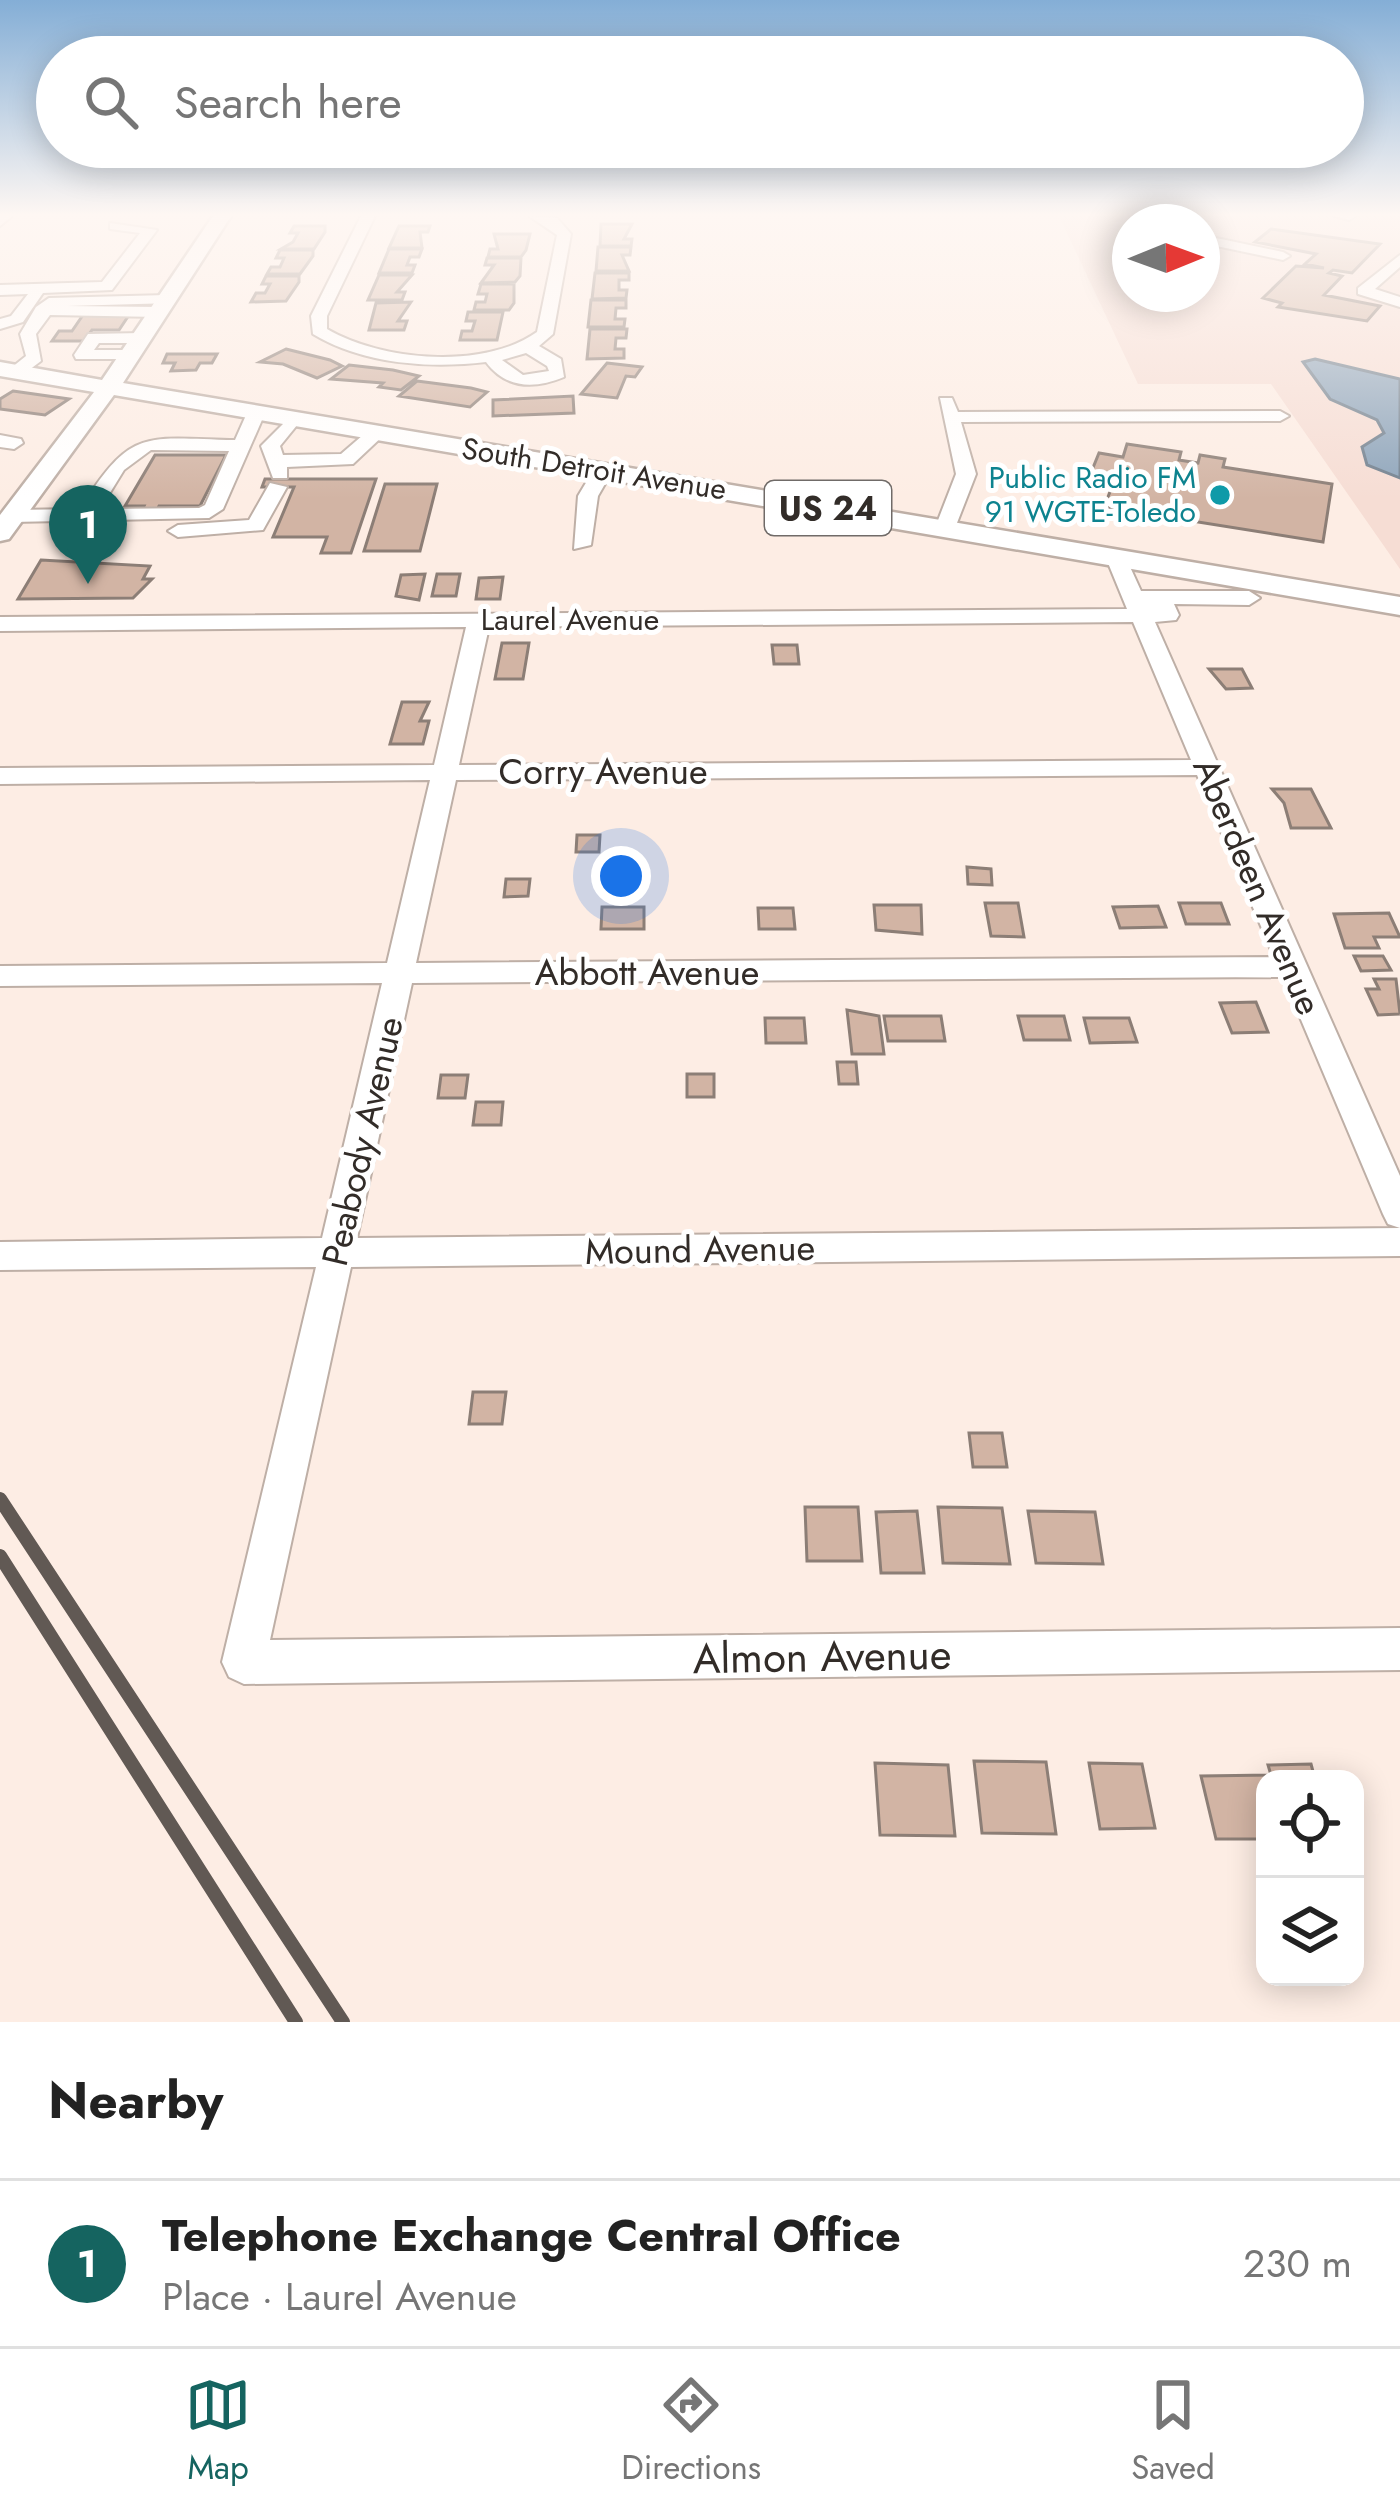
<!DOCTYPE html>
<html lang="en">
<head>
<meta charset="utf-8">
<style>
  :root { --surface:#fff; --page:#f6f6f6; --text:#222; --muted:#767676; --line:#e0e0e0; --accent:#156460 }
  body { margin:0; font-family:Jost,sans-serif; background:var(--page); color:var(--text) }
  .controls { position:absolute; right:36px; bottom:36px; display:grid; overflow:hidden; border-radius:24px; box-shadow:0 6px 30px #0003 }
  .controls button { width:108px; height:108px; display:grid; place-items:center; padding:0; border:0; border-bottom:3px solid var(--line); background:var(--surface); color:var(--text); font:60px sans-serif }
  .compass { position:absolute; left:1112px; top:204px; width:108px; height:108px; border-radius:50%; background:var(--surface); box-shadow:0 6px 30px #0003; rotate:89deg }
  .you { position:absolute; left:621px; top:876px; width:42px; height:42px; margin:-30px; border:9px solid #fff; border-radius:50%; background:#1a73e8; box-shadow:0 0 0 18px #1a73e833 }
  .badge { display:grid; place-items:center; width:78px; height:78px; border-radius:50%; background:var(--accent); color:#fff; font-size:39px; font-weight:700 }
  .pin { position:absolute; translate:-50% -99px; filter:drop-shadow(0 3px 6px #0008) }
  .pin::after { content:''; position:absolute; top:63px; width:42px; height:36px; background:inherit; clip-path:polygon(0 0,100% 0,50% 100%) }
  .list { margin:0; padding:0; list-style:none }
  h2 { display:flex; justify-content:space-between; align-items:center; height:156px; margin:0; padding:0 48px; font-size:51px }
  h2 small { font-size:39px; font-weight:400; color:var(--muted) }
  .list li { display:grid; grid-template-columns:78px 1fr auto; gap:36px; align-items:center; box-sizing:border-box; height:168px; padding:0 48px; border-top:3px solid var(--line) }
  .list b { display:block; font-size:45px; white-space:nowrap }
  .list p { margin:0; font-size:39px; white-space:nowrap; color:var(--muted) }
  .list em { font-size:39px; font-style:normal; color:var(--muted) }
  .icon { flex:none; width:66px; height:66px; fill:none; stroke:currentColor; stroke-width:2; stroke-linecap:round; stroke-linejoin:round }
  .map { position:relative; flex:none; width:1400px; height:2022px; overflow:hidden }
  .search { position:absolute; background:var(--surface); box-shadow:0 6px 30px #0003; left:36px; right:36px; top:36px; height:132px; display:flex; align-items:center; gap:30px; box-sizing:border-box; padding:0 42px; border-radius:66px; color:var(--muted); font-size:45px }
  .sheet { height:324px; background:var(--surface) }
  nav { display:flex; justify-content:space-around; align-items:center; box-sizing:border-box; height:168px; border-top:3px solid var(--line); background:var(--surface); font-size:33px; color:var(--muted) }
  nav a { display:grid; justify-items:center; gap:6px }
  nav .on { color:var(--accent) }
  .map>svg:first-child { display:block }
  .commercial { fill:#f6ddd4; fill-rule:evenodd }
  .water { fill:#8ea5bb; stroke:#72818f; stroke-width:3 }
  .building { fill:#d2b4a4; stroke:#8c7e76; stroke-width:3 }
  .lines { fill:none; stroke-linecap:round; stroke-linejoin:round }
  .minor-casing { stroke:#beafa6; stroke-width:4 }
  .major-casing { stroke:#beafa6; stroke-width:5 }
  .minor { fill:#fff; fill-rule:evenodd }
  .major { fill:#fff; fill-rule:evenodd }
  .rail { stroke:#615954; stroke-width:14 }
  .culture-dot { fill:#0f9aa8; stroke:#fff; stroke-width:4.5 }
  .labels { text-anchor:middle; stroke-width:10; stroke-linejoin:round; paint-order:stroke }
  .far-street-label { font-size:30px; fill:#322c28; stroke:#fff }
  .far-culture-label { font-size:30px; fill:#0d838f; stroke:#fff; text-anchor:end }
  .shield { fill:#fff; stroke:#706b68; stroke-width:3 }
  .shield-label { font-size:33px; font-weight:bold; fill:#322c28 }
  .street-label { font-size:36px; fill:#322c28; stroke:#fff }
  .near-street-label { font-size:42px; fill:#322c28; stroke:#fff }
</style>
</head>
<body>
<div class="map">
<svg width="1400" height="2022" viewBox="0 0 1400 2022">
  <rect width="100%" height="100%" fill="#fdede4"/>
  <path class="commercial" d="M1059 216H1400V569L1271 384H1138ZM1130 222H1202V294H1130Z"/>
  <path class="water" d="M1315 359 1400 379V478L1367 465 1362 447 1384 433 1377 420 1330 399 1303 362Z"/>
  <path class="building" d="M601 224H632L624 239H632L631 246H600Z
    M294 226H325V232L314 249H281L293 242 298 233H290Z
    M399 226H430L428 232H420L422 248H389Z
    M1271 229 1380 244 1352 273 1333 270 1329 273 1342 276 1324 295 1380 306 1367 321 1278 307 1282 303 1263 298 1296 266 1324 268 1305 264 1316 254 1255 242Z
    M494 234H530L526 250 521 257H488L490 249H498Z
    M598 247H631L630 255H622L629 271H596Z
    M389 249H422L419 257H410L407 265H415L412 273H379Z
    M280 250H313V256L300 274H267L271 267H280L284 258H276Z
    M487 258H521L520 276 515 282 481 283 494 265H485Z
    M595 273H629V280H619V290H627L626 298 592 299Z
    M379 275H412L397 292H405L402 300H368Z
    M266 276H299V282L286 301 251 302 256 293H265L270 284H262Z
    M481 284H514V303L509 310H474L476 302H485L487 294H478Z
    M591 300H626V308H616L615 319H625L624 327H588Z
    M411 302 398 321H407L404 330H369L376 303Z
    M468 312H503L497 340H460L462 331H472L475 321H466Z
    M83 315H129L119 330H92L84 341H52L59 331H72Z
    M590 329H627L626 338H616L615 349H624V358L587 359Z
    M286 349 330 360 342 366 317 378 283 364 260 362Z
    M167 354H217L212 363H200L196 370 171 371 175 363H163Z
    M607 363 642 367 635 377 626 376 617 398 581 394Z
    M349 365 393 370 419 376 401 390 379 387 383 383 331 379Z
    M417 381 471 388 487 392 470 407 399 396Z
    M13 391 69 399 45 415 0 409V399Z
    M573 396 574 413 493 416V400Z
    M1127 444 1181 452 1179 460 1198 463 1200 455 1225 459 1223 467 1332 484 1323 542 1104 507 1113 484 1088 480 1099 453 1123 457Z
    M155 455H226L200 506H159L155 514H140L144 506H125Z
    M265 479H376L351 553H321L327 537H273L294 487H262Z
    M385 484H437L420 551H364Z
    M41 560 150 566 143 579H152L133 598 18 599Z
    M425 574 419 600 396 596 401 575Z
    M437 574H460L456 596H432Z
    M503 577 500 599H476L479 578Z
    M502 643H529L523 679H495Z
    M772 645H797L799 664H774Z
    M1209 669H1242L1252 688 1226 689Z
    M402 702H429L420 721H429L423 744H390Z
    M1272 789H1311L1331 828H1291L1284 803Z
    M577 835H600L599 852H576Z
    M967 867 991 869 992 885 968 884Z
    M506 879H530L528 896 504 897Z
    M985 903H1018L1024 937 991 936Z
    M1179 903H1221L1229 924H1186Z
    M874 905H921L922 934 876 930Z
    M1158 906 1166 927 1120 928 1113 907Z
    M602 907H644V929H601Z
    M758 908H793L795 929H759Z
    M1389 913 1400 937H1374L1379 948H1345L1334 914Z
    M1354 956H1383L1391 970 1361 971Z
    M1374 979H1396L1400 1014 1378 1015 1366 989H1379Z
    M1256 1002 1268 1032 1232 1033 1220 1003Z
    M847 1010 879 1016 884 1054H852Z
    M884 1016H941L945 1041H888Z
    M1018 1016H1064L1070 1040H1024Z
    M765 1018H804L806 1043H766Z
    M1084 1018H1129L1137 1042 1090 1043Z
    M837 1062H856L858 1084H839Z
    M687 1074H714V1097H687Z
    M441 1075H468L465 1098H438Z
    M476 1102H503L501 1125H473Z
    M473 1392H506L502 1424H469Z
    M969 1433H1002L1007 1467H973Z
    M805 1507H858L862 1561H807Z
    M938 1507 1002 1508 1010 1564 943 1563Z
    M917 1511 924 1573H881L876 1512Z
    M1028 1511 1095 1512 1103 1564 1036 1563Z
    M974 1761 1046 1762 1056 1834 982 1833Z
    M875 1763 948 1765 955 1836 880 1835Z
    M1089 1763 1142 1764 1155 1828 1100 1829Z
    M1311 1764 1315 1779H1265V1839H1216L1201 1776 1271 1775 1268 1765Z"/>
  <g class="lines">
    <g class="minor-casing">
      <path id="minor" d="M0 216H12L0 226Z
        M361 216H375L327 316V329C382 361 484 370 537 332L557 235 529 216 557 218 571 234 553 334 539 346 561 359 564 377C535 389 506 389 486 362 429 369 363 364 313 334L311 316ZM526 353 547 366 549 371 523 375 502 360Z
        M1334 216H1356L1349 220Z
        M110 223 157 230 112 290 43 293 23 322 0 329V319L11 316 28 294 0 295V285L102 282 140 233 110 229Z
        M1202 235 1283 252 1290 256 1283 260 1202 243Z
        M1400 255V267L1375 289 1400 297V307L1358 294V288Z
        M167 295 175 300 173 303 67 306 159 307 167 312 159 317 50 315 36 334 41 361 21 376 6 372 26 356 20 334 36 307 49 298Z
        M88 334 142 333 150 338 142 343H99L94 350H130L138 355 136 359H76L74 355Z
        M940 398H952L958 412 1280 411 1289 416 1280 421 961 422 976 474 955 528 945 534 935 528 956 474Z
        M256 408 265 413 223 509 209 518 12 522 2 516 12 510 80 509C132 427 143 438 235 440L247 413ZM151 450 229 451 205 505 199 508 100 509 124 470Z
        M293 414 302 419 280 446 283 455 341 454 370 429 386 433 353 464 287 467V478H273L261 446Z
        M0 435 21 439 23 443 14 449 0 447Z
        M603 464 613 470 598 496 591 545 574 549 578 496 596 466Z
        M270 483 287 487 263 530 178 537 168 531 178 525 249 520Z
        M1116 552 1126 558 1141 591H1249L1260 598 1249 605 1174 604 1179 615 1176 620 1155 622 1400 1176V1228L1388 1224 1383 1214 1283 977 412 983 357 1238 1400 1228V1256L351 1267 270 1640 1400 1628V1670L244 1684 229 1677 222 1662 316 1267 0 1270V1242L322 1238 382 983 0 986V966L387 963 430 780 0 784V768L434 765 466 627 0 631V617L1127 609 1106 558ZM1133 622 1191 760 459 765 489 627ZM1197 775 1274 957 416 963 456 780Z"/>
    </g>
    <g class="major-casing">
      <path id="major" d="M213 216H231L123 383 1400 597V615L114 395 9 539 0 541V515L94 392 0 376V362L102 380Z"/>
    </g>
    <use href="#minor" class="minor"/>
    <use href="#major" class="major"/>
    <path class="rail" d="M0 1499 343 2022
      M0 1556 296 2022"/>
  </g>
  <linearGradient id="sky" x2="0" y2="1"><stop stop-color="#84aed6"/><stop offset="0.43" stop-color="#fef7f3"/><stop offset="1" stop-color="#fef7f3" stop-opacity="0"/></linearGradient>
  <rect width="1400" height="499" fill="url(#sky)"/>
  <circle class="culture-dot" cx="1220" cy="495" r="12"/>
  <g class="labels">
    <g class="far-street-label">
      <text transform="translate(594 469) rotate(9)" y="10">South Detroit Avenue</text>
      <text x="570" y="630">Laurel Avenue</text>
    </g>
    <g class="far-culture-label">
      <text x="1196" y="488">Public Radio FM<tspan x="1196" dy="34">91 WGTE-Toledo</tspan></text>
    </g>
    <rect class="shield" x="765" y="481" width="126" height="54" rx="9"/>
    <g class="shield-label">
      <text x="828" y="520">US 24</text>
    </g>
    <g class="street-label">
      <text x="603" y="784">Corry Avenue</text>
      <text transform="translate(1258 886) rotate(67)" y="13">Aberdeen Avenue</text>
      <text x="647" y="985">Abbott Avenue</text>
      <text transform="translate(362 1141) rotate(-77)" y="13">Peabody Avenue</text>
      <text transform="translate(700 1249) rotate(-1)" y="13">Mound Avenue</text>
    </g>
    <g class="near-street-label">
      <text transform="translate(822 1656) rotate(-1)" y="15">Almon Avenue</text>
    </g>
  </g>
</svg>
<div class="controls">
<button><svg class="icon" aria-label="locate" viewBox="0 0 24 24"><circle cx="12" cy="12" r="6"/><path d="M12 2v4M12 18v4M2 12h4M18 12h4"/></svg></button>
<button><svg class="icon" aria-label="layers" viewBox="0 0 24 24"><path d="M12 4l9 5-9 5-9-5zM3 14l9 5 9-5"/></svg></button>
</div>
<svg class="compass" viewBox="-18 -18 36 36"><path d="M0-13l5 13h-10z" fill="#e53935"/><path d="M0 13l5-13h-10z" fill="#767676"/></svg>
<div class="you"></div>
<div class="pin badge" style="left:88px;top:584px">1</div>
<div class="search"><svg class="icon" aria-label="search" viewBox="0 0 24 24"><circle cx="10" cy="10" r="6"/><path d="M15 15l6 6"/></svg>Search here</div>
</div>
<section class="sheet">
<h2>Nearby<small></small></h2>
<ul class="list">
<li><span class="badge">1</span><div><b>Telephone Exchange Central Office</b><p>Place · Laurel Avenue</p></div><em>230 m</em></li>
</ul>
</section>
<nav>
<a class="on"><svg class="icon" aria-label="map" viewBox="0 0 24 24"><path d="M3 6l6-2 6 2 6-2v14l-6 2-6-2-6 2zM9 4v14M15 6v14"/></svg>Map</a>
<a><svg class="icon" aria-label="directions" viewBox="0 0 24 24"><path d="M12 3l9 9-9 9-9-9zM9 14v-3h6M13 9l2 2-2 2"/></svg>Directions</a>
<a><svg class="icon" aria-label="saved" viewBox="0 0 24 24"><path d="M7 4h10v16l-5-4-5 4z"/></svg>Saved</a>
</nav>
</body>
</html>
